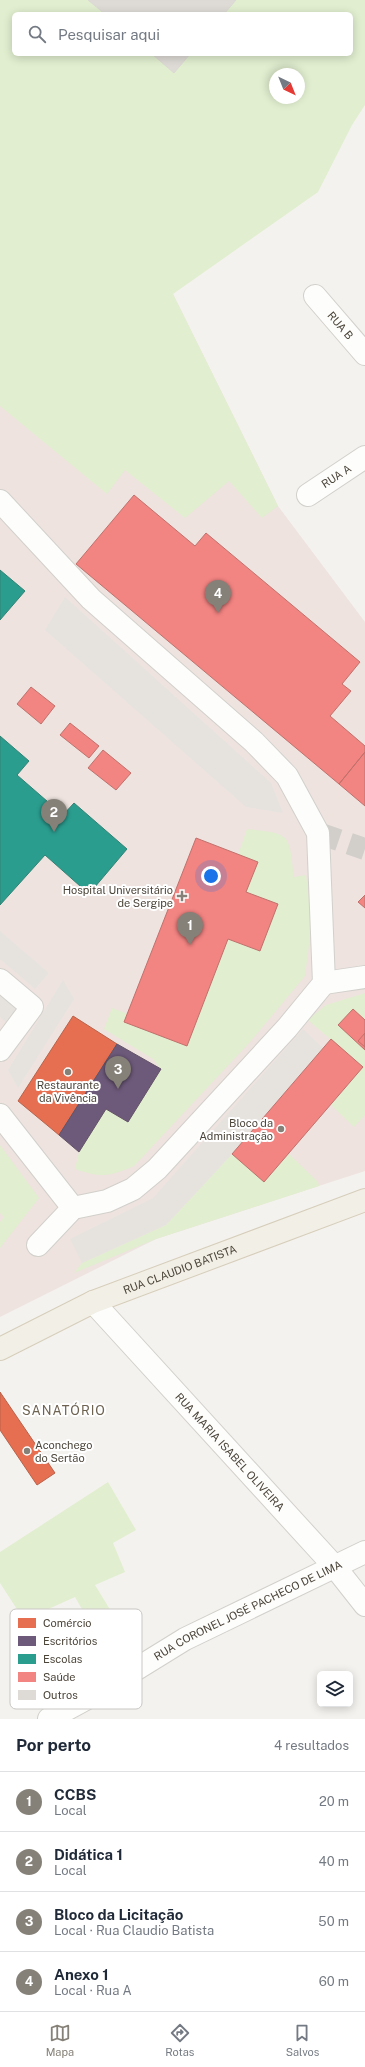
<!DOCTYPE html>
<html lang="pt">
<head>
<meta charset="utf-8">
<style>
  :root { --surface:#fff; --page:#f2f2f3; --text:#1f2937; --muted:#747a83; --line:#e0e1e3; --accent:#868178 }
  body { margin:0; font-family:"Public Sans",sans-serif; background:var(--page); color:var(--text) }
  .controls { position:absolute; right:12px; bottom:12px; display:grid; overflow:hidden; border-radius:6px; box-shadow:0 2px 10px #0003 }
  .controls button { width:36px; height:36px; display:grid; place-items:center; padding:0; border:0; border-bottom:1px solid var(--line); background:var(--surface); color:var(--text); font:20px sans-serif }
  .compass { position:absolute; left:269px; top:68px; width:36px; height:36px; border-radius:50%; background:var(--surface); box-shadow:0 2px 10px #0003; rotate:137deg }
  .you { position:absolute; left:211px; top:876px; width:14px; height:14px; margin:-10px; border:3px solid #fff; border-radius:50%; background:#1a73e8; box-shadow:0 0 0 6px #1a73e833 }
  .badge { display:grid; place-items:center; width:26px; height:26px; border-radius:50%; background:var(--accent); color:#fff; font-size:13px; font-weight:700 }
  .pin { position:absolute; translate:-50% -33px; filter:drop-shadow(0 1px 2px #0008) }
  .pin::after { content:''; position:absolute; top:21px; width:14px; height:12px; background:inherit; clip-path:polygon(0 0,100% 0,50% 100%) }
  .list { margin:0; padding:0; list-style:none }
  h2 { display:flex; justify-content:space-between; align-items:center; height:52px; margin:0; padding:0 16px; font-size:17px }
  h2 small { font-size:13px; font-weight:400; color:var(--muted) }
  .list li { display:grid; grid-template-columns:26px 1fr auto; gap:12px; align-items:center; box-sizing:border-box; height:60px; padding:0 16px; border-top:1px solid var(--line) }
  .list b { display:block; font-size:15px; white-space:nowrap }
  .list p { margin:0; font-size:13px; white-space:nowrap; color:var(--muted) }
  .list em { font-size:13px; font-style:normal; color:var(--muted) }
  .icon { flex:none; width:22px; height:22px; fill:none; stroke:currentColor; stroke-width:2; stroke-linecap:round; stroke-linejoin:round }
  .map { position:relative; flex:none; width:365px; height:1719px; overflow:hidden }
  .search { position:absolute; background:var(--surface); box-shadow:0 2px 10px #0003; left:12px; right:12px; top:12px; height:44px; display:flex; align-items:center; gap:10px; box-sizing:border-box; padding:0 14px; border-radius:6px; color:var(--muted); font-size:15px }
  .sheet { height:292px; background:var(--surface) }
  nav { display:flex; justify-content:space-around; align-items:center; box-sizing:border-box; height:56px; border-top:1px solid var(--line); background:var(--surface); font-size:11px; color:var(--muted) }
  nav a { display:grid; justify-items:center; gap:2px }
  nav .on { color:var(--accent) }
  .map>svg:first-child { display:block }
  .medical { fill:#eee3df }
  .green { fill:#e1eecf; fill-rule:evenodd }
  .parking { fill:#e6e3df }
  .shops { fill:#e76f51; stroke:#b8624a }
  .offices { fill:#6d597a; stroke:#635366 }
  .schools { fill:#2a9d8f; stroke:#348275 }
  .health { fill:#f28482; stroke:#c0716c }
  .building { fill:#dedbd6; stroke:#dcd9d4 }
  .lines { fill:none; stroke-linecap:round; stroke-linejoin:round }
  .minor-tunnel { stroke:#d2cfca; stroke-width:22; stroke-dasharray:22 11; stroke-linecap:butt }
  .minor-casing { stroke:#d2d0cb; stroke-width:24 }
  .major-casing { stroke:#d6cebb; stroke-width:24 }
  .minor { stroke:#fdfdfc; stroke-width:22 }
  .major { stroke:#f2efe6; stroke-width:22 }
  .poi-dot { fill:#868178; stroke:#fff; stroke-width:1.5 }
  .labels { text-anchor:middle; stroke-width:4; stroke-linejoin:round; paint-order:stroke }
  .street-label { font-size:11px; fill:#4b4439; stroke:#fff }
  .poi-label { font-size:11px; fill:#4b4439; stroke:#fff; text-anchor:end }
  .quarter-label { font-size:13px; letter-spacing:1px; fill:#6e6250; stroke:#fff }
  .key { fill:#fff; stroke:#c9c7c4; stroke-width:1 }
  .key-label { font-size:11px; fill:#4b4439 }
</style>
</head>
<body>
<div class="map">
<svg width="365" height="1719" viewBox="0 0 365 1719">
  <rect width="100%" height="100%" fill="#f4f2ee"/>
  <path class="medical" d="M0 158 173 294 278 506 365 622V1171L156 1239 0 1317Z"/>
  <path class="green" d="M0 0H365V105L352 125 318 192 173 294 278 506 262 518 229 481 185 518 125 470 107 494 0 406ZM14 14H351V54H14ZM275 74H299V98H275Z
    M247 829C291 834 289 833 294 877L306 875 312 922 305 976 250 1042 134 1166C108 1177 102 1178 75 1169L79 1152 106 1109 128 1122 161 1069 153 1059 104 1029 112 1008 128 1014 124 1022 187 1046 228 939 260 951 278 904 246 892 238 855Z
    M365 993V1115L354 1127 331 1105 363 1067 308 1020 326 1005Z
    M0 1145 39 1198 0 1248V1222L4 1217 0 1213Z
    M232 1154 264 1182 289 1154 318 1182 319 1186 156 1239 74 1273 82 1263 166 1225Z
    M108 1482 136 1530 113 1543 125 1572 95 1585 136 1652 115 1667 75 1597 24 1620 0 1583V1552Z"/>
  <path class="parking" d="M65 597 271 783 283 813 246 807 45 630Z
    M0 931 49 973 35 989 0 959Z
    M63 980 74 999 18 1088 8 1070Z
    M0 993 20 1011 8 1024 0 1017Z
    M303 1029 323 1048 232 1154 166 1225 82 1263 70 1239 153 1198Z"/>
  <path class="shops" d="M73 1016 117 1044 59 1135 18 1101Z
    M0 1392 55 1473 37 1485 0 1430Z"/>
  <path class="offices" d="M117 1044 161 1069 128 1122 106 1109 79 1152 59 1135Z"/>
  <path class="schools" d="M0 570 25 591 0 620Z
    M0 736 29 761 17 775 63 815 74 803 127 849 89 894 45 855 0 905Z"/>
  <path class="health" d="M134 495 195 546 206 533 360 662 342 684 351 691 330 716 365 746V752L339 784 76 564Z
    M31 687 55 706 41 724 17 704Z
    M70 723 99 746 89 758 60 735Z
    M103 750 131 773 116 790 88 768Z
    M365 752V806L339 784Z
    M196 838 258 862 246 892 278 904 260 951 228 939 187 1046 124 1022Z
    M365 895V908L358 902Z
    M353 1009 365 1020V1050L338 1025Z
    M365 1033V1047L358 1041Z
    M331 1039 363 1067 264 1182 232 1154Z"/>
  <path class="building" d="M88 0H236L224 14H105Z
    M152 54H190L174 73Z"/>
  <g class="lines">
    <path class="minor-tunnel" d="M318 833 365 849"/>
    <g class="minor-casing">
      <g id="minor">
        <path id="s1" d="M315 296 365 354"/>
        <path id="s2" d="M308 495 365 457"/>
        <path d="M0 501 91 599 254 742 287 776 318 833 324 983 287 1028 157 1169 133 1189 107 1201 73 1208 38 1245"/>
        <path d="M0 980 32 1007 0 1050"/>
        <path d="M324 983 365 977"/>
        <path d="M0 1115 73 1208"/>
        <path id="s3" d="M93 1302 335 1567 365 1605"/>
        <path id="s4" d="M49 1719 104 1689 185 1639 365 1552"/>
      </g>
    </g>
    <g class="major-casing">
      <g id="major">
        <path id="s5" d="M0 1349 93 1302 365 1200"/>
      </g>
    </g>
    <use href="#minor" class="minor"/>
    <use href="#major" class="major"/>
  </g>
  <g class="poi-dot">
    <path d="M180 890h4v4h4v4h-4v4h-4v-4h-4v-4h4z"/>
    <circle cx="68" cy="1072" r="4"/>
    <circle cx="281" cy="1129" r="4"/>
    <circle cx="27" cy="1451" r="4"/>
  </g>
  <g class="labels">
    <g class="street-label">
      <text dy="4" stroke="none"><textPath href="#s1" startOffset="39">RUA B</textPath></text>
      <text dy="4" stroke="none"><textPath href="#s2" startOffset="34">RUA A</textPath></text>
      <text dy="4" stroke="none"><textPath href="#s5" startOffset="197">RUA CLAUDIO BATISTA</textPath></text>
      <text dy="4" stroke="none"><textPath href="#s3" startOffset="203">RUA MARIA ISABEL OLIVEIRA</textPath></text>
      <text dy="4" stroke="none"><textPath href="#s4" startOffset="227">RUA CORONEL JOSÉ PACHECO DE LIMA</textPath></text>
    </g>
    <g class="poi-label">
      <text x="173" y="894">Hospital Universitário<tspan x="173" dy="13">de Sergipe</tspan></text>
      <text x="68" y="1089" text-anchor="middle">Restaurante<tspan x="68" dy="13">da Vivência</tspan></text>
      <text x="273" y="1127">Bloco da<tspan x="273" dy="13">Administração</tspan></text>
      <text x="35" y="1449" text-anchor="start">Aconchego<tspan x="35" dy="13">do Sertão</tspan></text>
    </g>
    <g class="quarter-label">
      <text x="64" y="1415">SANATÓRIO</text>
    </g>
  </g>
  <rect x="10" y="1609" width="132" height="100" rx="6" class="key"/>
  <rect x="18" y="1618" width="18" height="10" fill="#e76f51"/>
  <rect x="18" y="1636" width="18" height="10" fill="#6d597a"/>
  <rect x="18" y="1654" width="18" height="10" fill="#2a9d8f"/>
  <rect x="18" y="1672" width="18" height="10" fill="#f28482"/>
  <rect x="18" y="1690" width="18" height="10" fill="#dedbd6"/>
  <g class="key-label">
    <text x="43" y="1627">Comércio</text>
    <text x="43" y="1645">Escritórios</text>
    <text x="43" y="1663">Escolas</text>
    <text x="43" y="1681">Saúde</text>
    <text x="43" y="1699">Outros</text>
  </g>
</svg>
<div class="controls">
<button><svg class="icon" aria-label="layers" viewBox="0 0 24 24"><path d="M12 4l9 5-9 5-9-5zM3 14l9 5 9-5"/></svg></button>
</div>
<svg class="compass" viewBox="-18 -18 36 36"><path d="M0-13l5 13h-10z" fill="#e53935"/><path d="M0 13l5-13h-10z" fill="#747a83"/></svg>
<div class="you"></div>
<div class="pin badge" style="left:190px;top:945px">1</div>
<div class="pin badge" style="left:54px;top:832px">2</div>
<div class="pin badge" style="left:118px;top:1089px">3</div>
<div class="pin badge" style="left:218px;top:613px">4</div>
<div class="search"><svg class="icon" aria-label="search" viewBox="0 0 24 24"><circle cx="10" cy="10" r="6"/><path d="M15 15l6 6"/></svg>Pesquisar aqui</div>
</div>
<section class="sheet">
<h2>Por perto<small>4 resultados</small></h2>
<ul class="list">
<li><span class="badge">1</span><div><b>CCBS</b><p>Local</p></div><em>20 m</em></li>
<li><span class="badge">2</span><div><b>Didática 1</b><p>Local</p></div><em>40 m</em></li>
<li><span class="badge">3</span><div><b>Bloco da Licitação</b><p>Local · Rua Claudio Batista</p></div><em>50 m</em></li>
<li><span class="badge">4</span><div><b>Anexo 1</b><p>Local · Rua A</p></div><em>60 m</em></li>
</ul>
</section>
<nav>
<a class="on"><svg class="icon" aria-label="map" viewBox="0 0 24 24"><path d="M3 6l6-2 6 2 6-2v14l-6 2-6-2-6 2zM9 4v14M15 6v14"/></svg>Mapa</a>
<a><svg class="icon" aria-label="directions" viewBox="0 0 24 24"><path d="M12 3l9 9-9 9-9-9zM9 14v-3h6M13 9l2 2-2 2"/></svg>Rotas</a>
<a><svg class="icon" aria-label="saved" viewBox="0 0 24 24"><path d="M7 4h10v16l-5-4-5 4z"/></svg>Salvos</a>
</nav>
</body>
</html>
